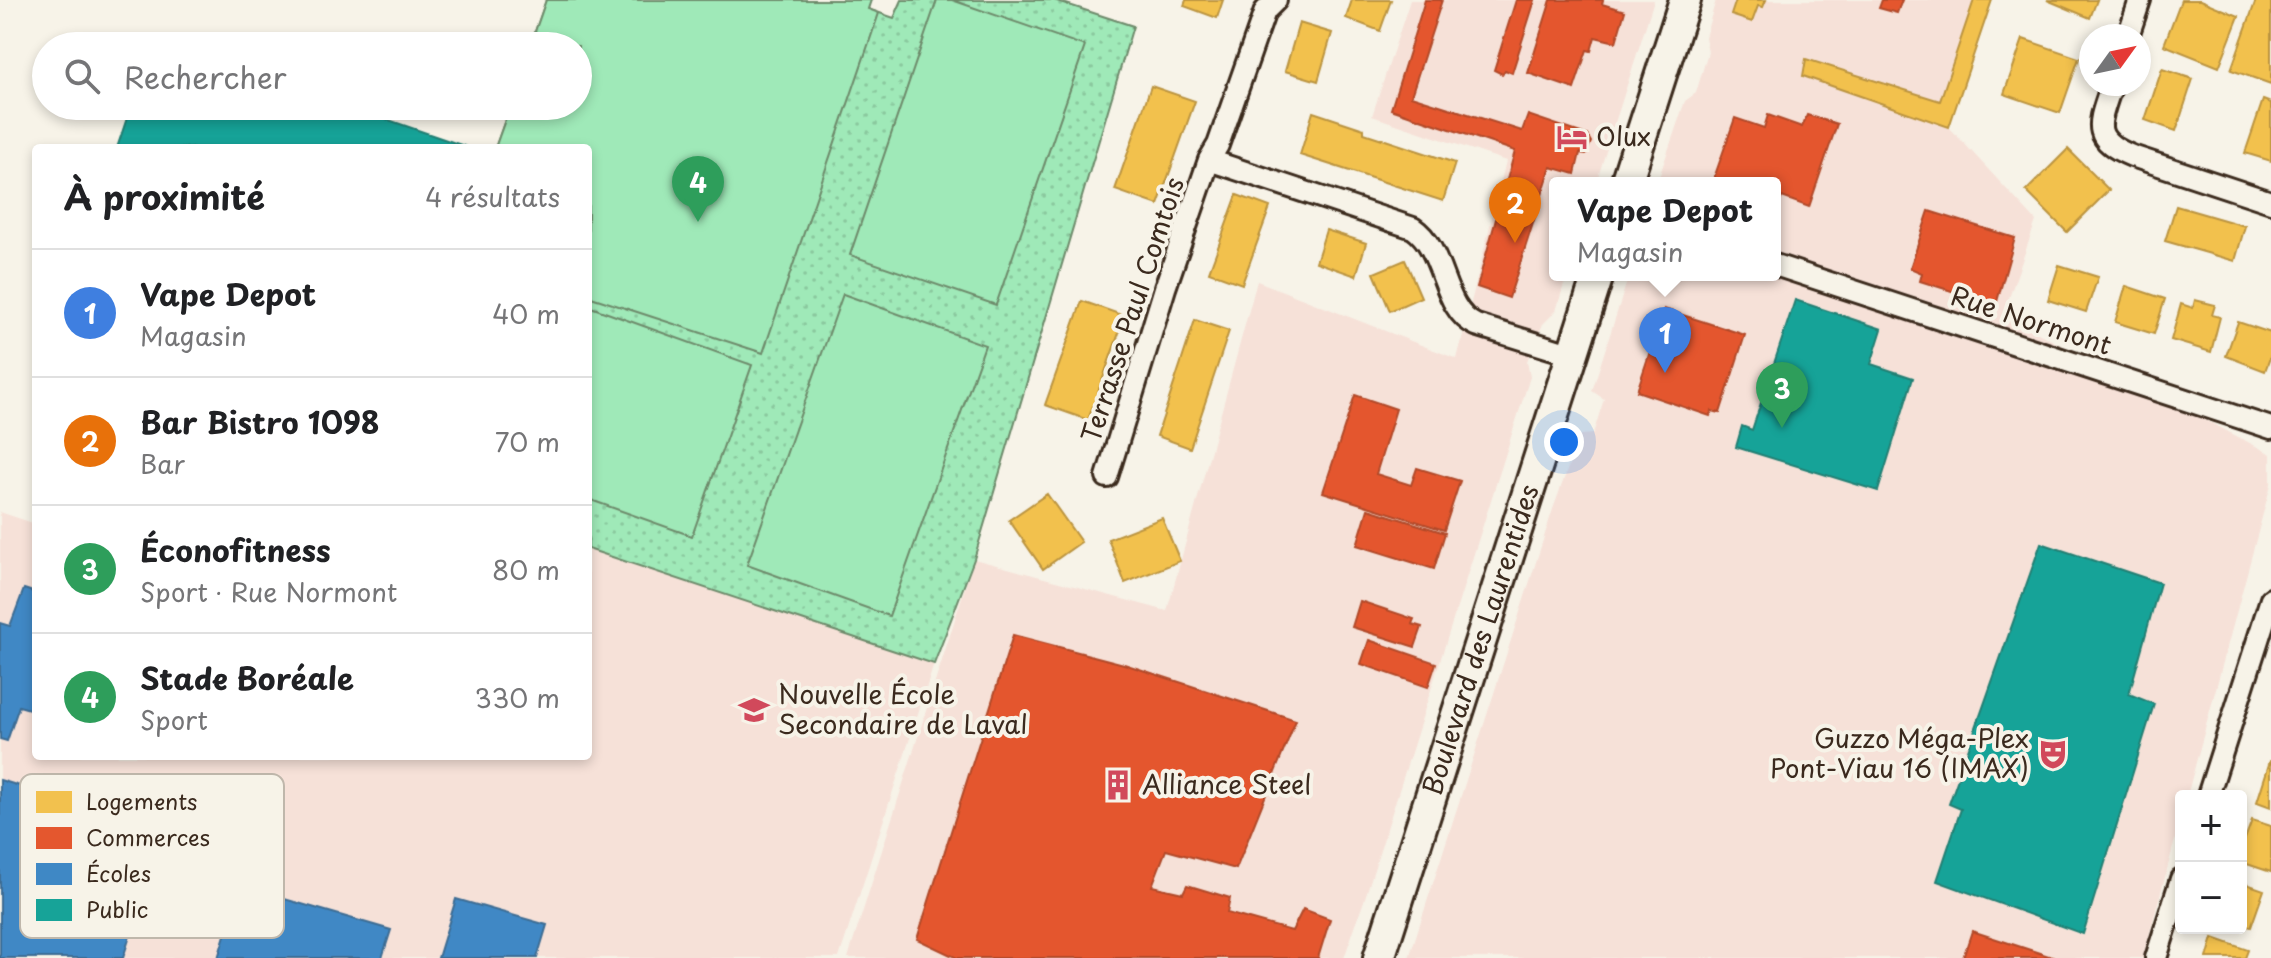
<!DOCTYPE html>
<html lang="fr">
<head>
<meta charset="utf-8">
<style>
  :root { --surface:#fff; --page:#f2f2f2; --text:#202124; --muted:#757577; --line:#e0e0e0; --accent:#d93025 }
  body { margin:0; font-family:"Playpen Sans",sans-serif; background:var(--page); color:var(--text) }
  .controls { position:absolute; right:24px; bottom:24px; display:grid; overflow:hidden; border-radius:8px; box-shadow:0 4px 12px #0003 }
  .controls button { width:72px; height:72px; display:grid; place-items:center; padding:0; border:0; border-bottom:2px solid var(--line); background:var(--surface); color:var(--text); font:40px sans-serif }
  .compass { position:absolute; left:2079px; top:24px; width:72px; height:72px; border-radius:50%; background:var(--surface); box-shadow:0 4px 12px #0003; rotate:57deg }
  .you { position:absolute; left:1564px; top:442px; width:28px; height:28px; margin:-20px; border:6px solid #fff; border-radius:50%; background:#1a73e8; box-shadow:0 0 0 12px #1a73e833 }
  .badge { display:grid; place-items:center; width:52px; height:52px; border-radius:50%; background:var(--accent); color:#fff; font-size:26px; font-weight:700 }
  .pin { position:absolute; translate:-50% -66px; filter:drop-shadow(0 2px 4px #0008) }
  .pin::after { content:''; position:absolute; top:42px; width:28px; height:24px; background:inherit; clip-path:polygon(0 0,100% 0,50% 100%) }
  .popup { position:absolute; left:1549px; top:177px; width:232px; height:104px; box-sizing:border-box; display:grid; place-content:center; border-radius:8px; background:var(--surface); filter:drop-shadow(0 2px 6px #0005); font-size:26px; white-space:nowrap; color:var(--muted) }
  .popup b { font-size:30px; color:var(--text) }
  .popup::after { content:''; position:absolute; left:50%; top:100%; margin-left:-16px; border:16px solid transparent; border-top-color:var(--surface) }
  .list { margin:0; padding:0; list-style:none }
  h2 { display:flex; justify-content:space-between; align-items:center; height:104px; margin:0; padding:0 32px; font-size:34px }
  h2 small { font-size:26px; font-weight:400; color:var(--muted) }
  .list li { display:grid; grid-template-columns:52px 1fr auto; gap:24px; align-items:center; box-sizing:border-box; height:128px; padding:0 32px; border-top:2px solid var(--line) }
  .list b { display:block; font-size:30px; white-space:nowrap }
  .list p { margin:0; font-size:26px; white-space:nowrap; color:var(--muted) }
  .list em { font-size:26px; font-style:normal; color:var(--muted) }
  .icon { flex:none; width:44px; height:44px; fill:none; stroke:currentColor; stroke-width:2; stroke-linecap:round; stroke-linejoin:round }
  .map { position:relative; flex:none; width:2271px; height:958px; overflow:hidden }
  .search { position:absolute; background:var(--surface); box-shadow:0 4px 12px #0003; left:32px; top:32px; width:560px; height:88px; display:flex; align-items:center; gap:20px; box-sizing:border-box; padding:0 28px; border-radius:44px; color:var(--muted); font-size:30px }
  .panel { position:absolute; background:var(--surface); box-shadow:0 4px 12px #0003; left:32px; top:144px; width:560px; height:616px; border-radius:8px }
  .map>svg:first-child { display:block }
  .built { fill:#f6e1d8 }
  .park { fill:url(#park-dots); stroke:#6d8a6b; stroke-width:2 }
  .pitch { fill:#9fe9b8; stroke:#6d8a6b; stroke-width:2 }
  .homes { fill:#f2c14e; stroke:#bb9440; stroke-width:2 }
  .shops { fill:#e4572e; stroke:#b14a29; stroke-width:2 }
  .schools { fill:#3f88c5; stroke:#3e6c93; stroke-width:2 }
  .public { fill:#17a398; stroke:#227f73; stroke-width:2 }
  .lines { fill:none; stroke-linecap:round; stroke-linejoin:round }
  .street-casing { stroke:#3b2a1e; stroke-width:26 }
  .secondary-casing { stroke:#3b2a1e; stroke-width:36 }
  .street { stroke:#f7f3e8; stroke-width:20 }
  .secondary { stroke:#f7f3e8; stroke-width:30 }
  .labels { text-anchor:middle; stroke-width:8; stroke-linejoin:round; paint-order:stroke }
  .poi-label { font-size:26px; fill:#3b2a1e; stroke:#f7f3e8; text-anchor:start }
  .street-label { font-size:26px; fill:#3b2a1e; stroke:#f7f3e8 }
  .key { fill:#f7f3e8; stroke:#bfb7ab; stroke-width:2 }
  .key-label { font-size:22px; fill:#3b2a1e }
</style>
</head>
<body>
<div class="map">
<svg width="2271" height="958" viewBox="0 0 2271 958">
  <defs>
    <pattern id="park-dots" width="8" height="8" patternUnits="userSpaceOnUse" patternTransform="scale(2)"><rect width="8" height="8" fill="#9fe9b8"/><path d="M2 2h.1M6 6h.1" fill="none" stroke="#8ac89e" stroke-width="1.8" stroke-linecap="round"/></pattern>
  </defs>
  <rect width="100%" height="100%" fill="#f7f3e8"/>
  <filter id="ink" filterUnits="userSpaceOnUse"><feTurbulence type="fractalNoise" baseFrequency=".0125" numOctaves="2"/><feDisplacementMap in="SourceGraphic" scale="16" xChannelSelector="R" yChannelSelector="G"/><feConvolveMatrix kernelMatrix="1 2 1 2 8 2 1 2 1" color-interpolation-filters="sRGB"/></filter>
  <g filter="url(#ink)">
    <path class="built" d="M1410 0H1654L1596 183H1555V275H1567L1556 311 1543 324 1527 361 1530 377 1364 901 1344 958H848L974 559 1167 611 1257 281 1457 359 1506 161 1372 116Z
      M1716 0H1991L1949 127 2036 221 2003 315 2271 454V484L2187 796H2181V818L2143 958H1409L1553 509 1580 435 1593 434 1604 399 1592 391 1629 275H1775V183H1657L1685 101 1696 93 1708 52 1705 37Z
      M0 512 36 524V756H588V543L934 664 839 958H0Z"/>
    <path class="park" d="M546 0H842L894 18 902 0H1054L1133 26 974 559 934 664 588 549V148H495L510 106H578V46H530Z"/>
    <path class="pitch" d="M546 0H871L868 9 879 13 763 353 588 296V148H495L510 106H578V46H530Z
      M937 0H952L1085 46 996 305 850 255Z
      M843 294 985 345 889 616 747 565Z
      M588 306 752 365 692 536 588 499Z"/>
    <path class="homes" d="M1186 0H1223L1217 18 1184 6Z
      M1352 0H1391L1380 31 1346 18Z
      M1736 0H1766L1763 7 1758 6 1752 22 1731 15Z
      M1974 0H1992L1949 127 1803 76 1806 59 1940 101Z
      M2047 0H2097L2090 18Z
      M2181 0H2200L2239 16 2219 67 2164 45Z
      M2256 0H2271V84L2231 70Z
      M1299 23 1332 33 1318 81 1285 71Z
      M2023 39 2079 58 2060 113 2004 94Z
      M2162 69 2193 79 2176 131 2145 120Z
      M1151 86 1195 101 1158 205 1115 190Z
      M2263 100 2271 103V161L2245 153Z
      M1313 112 1364 129V133L1455 163 1443 201 1300 155Z
      M2068 149 2109 190 2067 232 2026 191Z
      M1237 195 1270 207 1242 284 1209 272Z
      M2176 206 2245 226 2235 261 2165 241Z
      M1326 230 1366 243 1356 276 1316 262Z
      M1405 260 1421 297 1390 311 1374 273Z
      M2059 265 2098 277 2086 312 2048 300Z
      M2126 286 2165 299 2154 334 2115 322Z
      M2195 300 2215 305 2212 315 2220 317 2211 352 2171 340 2181 304 2193 308Z
      M1082 301 1125 316 1088 420 1045 405Z
      M1195 320 1229 331 1190 448 1157 436Z
      M2238 322 2271 333V355L2265 371 2226 356Z
      M1047 494 1081 542 1043 569 1009 520Z
      M1162 518 1180 561 1125 583 1108 539Z
      M2270 761H2271V807L2257 802Z
      M2252 820 2271 826V872L2241 862V850Z
      M2241 882 2264 890 2251 927 2241 924Z
      M2213 938 2248 950 2245 958H2207Z"/>
    <path class="shops" d="M1425 0H1442L1411 96 1522 131 1528 115 1587 135 1591 142 1586 154 1580 153 1575 174 1551 167 1509 298 1477 287 1515 151 1391 109Z
      M1516 0H1535L1512 73 1505 70 1502 74 1494 70Z
      M1551 0H1603L1602 4 1625 11 1616 42 1595 37 1591 51 1587 50 1574 89 1528 73Z
      M1882 0H1902L1897 13 1879 8Z
      M1768 115 1802 127 1807 115 1837 124 1809 207 1782 197 1780 201 1775 199V183H1729L1714 178 1735 118 1764 128Z
      M1929 211 2015 238 1996 305 1920 281 1922 273 1910 268Z
      M1664 309 1745 335 1720 413 1712 411 1710 416 1637 391Z
      M1355 395 1396 409 1376 474 1411 485 1417 468 1460 481 1444 530 1323 492Z
      M1368 509 1445 533 1434 569 1357 545Z
      M1360 601 1414 619 1412 624 1422 627 1415 647 1352 627Z
      M1013 635 1124 664 1296 720 1236 869 1166 850 1152 886 1183 893 1187 885 1230 898 1227 913 1292 931 1303 909 1330 919 1318 958H957L917 939Z
      M1369 640 1436 663 1428 687 1361 664Z
      M1972 931 2055 958H1963Z"/>
    <path class="schools" d="M24 589 36 593V711L19 706 7 741 0 739V623L10 626Z
      M0 780 96 809 92 819 160 842 123 958H0Z
      M240 886 391 930 382 958H218Z
      M456 899 547 925 537 958H438Z"/>
    <path class="public" d="M131 106H348L467 147 117 148Z
      M1795 300 1882 329 1871 364 1913 378 1878 491 1736 447 1742 426 1752 430Z
      M2041 543 2160 583 2129 694 2154 704 2083 934 1937 881 1961 809 1949 804Z"/>
    <g class="lines">
      <g class="street-casing">
        <path id="street" d="M2128 36 2140 0
          M2112 84C2100 122 2088 138 2132 156L2271 202
          M1209 160 1413 228C1446 250 1441 309 1476 325L1573 355
          M1775 265 2271 428
          M1107 477 1165 288 1209 160 1218 145 1265 11 1276 0
          M2208 796 2271 599
          M2156 958 2181 879"/>
      </g>
      <g class="secondary-casing">
        <g id="secondary">
          <path d="M1626 183 1685 0"/>
          <path id="s1" d="M1379 958 1598 275"/>
        </g>
      </g>
      <use href="#street" class="street"/>
      <use href="#secondary" class="secondary"/>
    </g>
  </g>
  <defs>
    <g id="hotel-bare" transform="scale(2.4)"><path d="M-6-4.5h1.5V1H6V5H4.5V3h-9V5H-6ZM-4 0a1.8 1.8 0 1 1 3.6 0ZM.5 0V-2.5h3Q6-2.5 6 0Z" fill="#d1495b" stroke="#f7f3e8" stroke-width="2.5" paint-order="stroke"/></g>
    <g id="school-bare" transform="scale(2.4)"><path d="M0-5L7-2L0 1L-7-2ZM-4 1L0 2.5L4 1V4Q0 6-4 4Z" fill="#d1495b" stroke="#f7f3e8" stroke-width="2.5" paint-order="stroke"/></g>
    <g id="theatre-bare" transform="scale(2.4)"><path d="M-5-5.5Q0-4 5-5.5V0Q5 5 0 6Q-5 5-5 0ZM-3.3-2.5H-1v1.5H-3.3ZM1-2.5H3.3v1.5H1ZM-2.8 1Q0 5.5 2.8 1Z" fill="#d1495b" stroke="#f7f3e8" stroke-width="2.5" paint-order="stroke"/></g>
    <g id="building-bare" transform="scale(2.4)"><path d="M-4-6H4V6H1V3H-1V6H-4ZM-2.5-4.3h1.7v1.8h-1.7ZM.8-4.3h1.7v1.8H.8ZM-2.5-1h1.7V.8h-1.7ZM.8-1h1.7V.8H.8Z" fill="#d1495b" stroke="#f7f3e8" stroke-width="2.5" paint-order="stroke"/></g>
  </defs>
  <g fill-rule="evenodd">
    <use href="#hotel-bare" x="1572" y="137"/>
    <use href="#school-bare" x="754" y="710"/>
    <use href="#theatre-bare" x="2053" y="754"/>
    <use href="#building-bare" x="1118" y="785"/>
  </g>
  <g class="labels">
    <g class="poi-label">
      <text x="1596" y="146">Olux</text>
      <text x="778" y="704">Nouvelle École<tspan x="778" dy="30">Secondaire de Laval</tspan></text>
      <text x="2029" y="748" text-anchor="end">Guzzo Méga-Plex<tspan x="2029" dy="30">Pont-Viau 16 (IMAX)</tspan></text>
      <text x="1142" y="794">Alliance Steel</text>
    </g>
    <g class="street-label">
      <text transform="translate(1133 310) rotate(-72)" y="9">Terrasse Paul Comtois</text>
      <text transform="translate(2031 321) rotate(18)" y="9">Rue Normont</text>
      <text dy="9" stroke="none"><textPath href="#s1" startOffset="334">Boulevard des Laurentides</textPath></text>
    </g>
  </g>
  <rect x="20" y="774" width="264" height="164" rx="12" class="key"/>
  <rect x="36" y="791" width="36" height="22" fill="#f2c14e"/>
  <rect x="36" y="827" width="36" height="22" fill="#e4572e"/>
  <rect x="36" y="863" width="36" height="22" fill="#3f88c5"/>
  <rect x="36" y="899" width="36" height="22" fill="#17a398"/>
  <g class="key-label">
    <text x="86" y="810">Logements</text>
    <text x="86" y="846">Commerces</text>
    <text x="86" y="882">Écoles</text>
    <text x="86" y="918">Public</text>
  </g>
</svg>
<div class="controls">
<button>+</button>
<button>−</button>
</div>
<svg class="compass" viewBox="-18 -18 36 36"><path d="M0-13l5 13h-10z" fill="#e53935"/><path d="M0 13l5-13h-10z" fill="#757577"/></svg>
<div class="you"></div>
<div class="pin badge" style="left:1665px;top:373px;background:#3f7fe0">1</div>
<div class="popup"><b>Vape Depot</b>Magasin</div>
<div class="pin badge" style="left:1515px;top:243px;background:#e8710a">2</div>
<div class="pin badge" style="left:1782px;top:428px;background:#2e9e5b">3</div>
<div class="pin badge" style="left:698px;top:222px;background:#2e9e5b">4</div>
<div class="search"><svg class="icon" aria-label="search" viewBox="0 0 24 24"><circle cx="10" cy="10" r="6"/><path d="M15 15l6 6"/></svg>Rechercher</div>
<section class="panel">
<h2>À proximité<small>4 résultats</small></h2>
<ul class="list">
<li><span class="badge" style="background:#3f7fe0">1</span><div><b>Vape Depot</b><p>Magasin</p></div><em>40 m</em></li>
<li><span class="badge" style="background:#e8710a">2</span><div><b>Bar Bistro 1098</b><p>Bar</p></div><em>70 m</em></li>
<li><span class="badge" style="background:#2e9e5b">3</span><div><b>Éconofitness</b><p>Sport · Rue Normont</p></div><em>80 m</em></li>
<li><span class="badge" style="background:#2e9e5b">4</span><div><b>Stade Boréale</b><p>Sport</p></div><em>330 m</em></li>
</ul>
</section>
</div>
</body>
</html>
